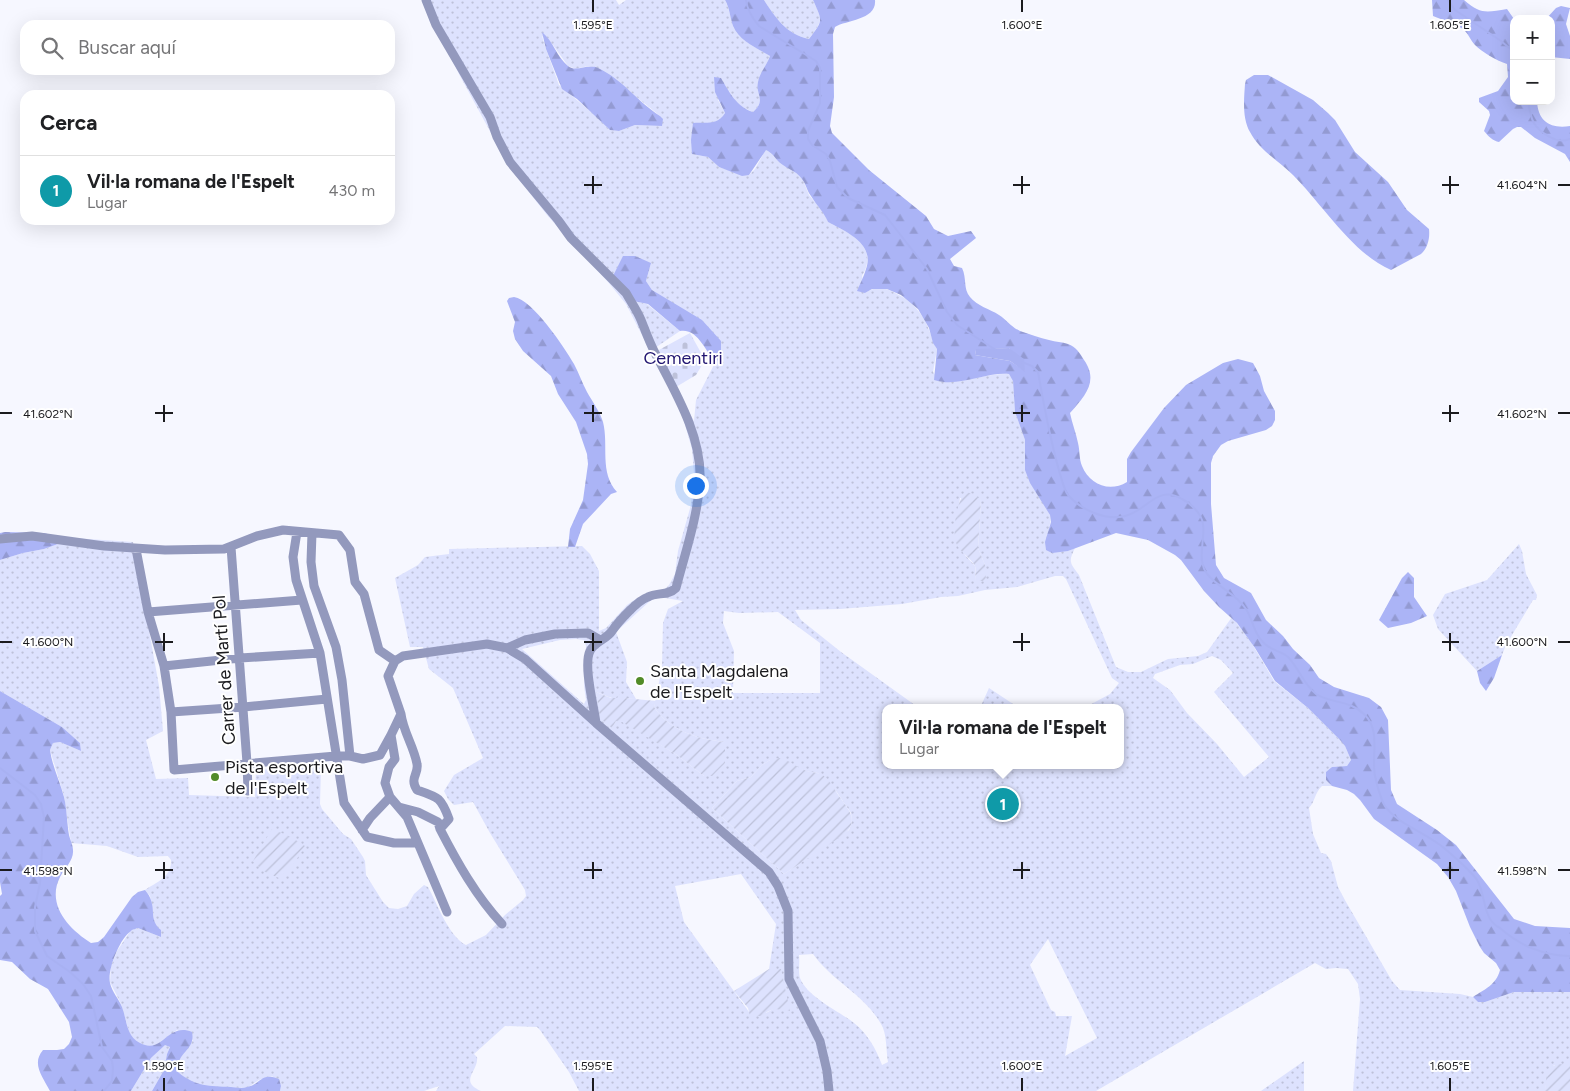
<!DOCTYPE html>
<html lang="es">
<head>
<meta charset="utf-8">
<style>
  :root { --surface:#fff; --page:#f6f6f6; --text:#202124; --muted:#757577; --line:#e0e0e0; --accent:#518b28 }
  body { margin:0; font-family:Figtree,sans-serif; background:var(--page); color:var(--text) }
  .controls { position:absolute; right:15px; top:15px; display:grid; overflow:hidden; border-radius:10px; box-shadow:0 5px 20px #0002 }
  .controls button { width:45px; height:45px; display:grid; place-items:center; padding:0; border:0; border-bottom:1px solid var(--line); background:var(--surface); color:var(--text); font:25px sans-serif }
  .you { position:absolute; left:695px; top:485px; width:18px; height:18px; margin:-12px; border:4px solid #fff; border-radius:50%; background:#1a73e8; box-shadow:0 0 0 8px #1a73e833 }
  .badge { display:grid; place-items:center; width:32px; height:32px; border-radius:50%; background:var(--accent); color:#fff; font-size:16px; font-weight:700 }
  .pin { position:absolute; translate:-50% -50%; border:2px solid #fff; box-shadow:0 1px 5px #0006 }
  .popup { position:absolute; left:882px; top:704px; width:242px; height:65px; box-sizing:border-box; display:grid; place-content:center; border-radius:10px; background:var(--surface); filter:drop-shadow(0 1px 4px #0005); font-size:16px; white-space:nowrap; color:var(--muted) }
  .popup b { font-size:19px; color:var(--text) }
  .popup::after { content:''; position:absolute; left:50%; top:100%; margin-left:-10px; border:10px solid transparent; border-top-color:var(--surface) }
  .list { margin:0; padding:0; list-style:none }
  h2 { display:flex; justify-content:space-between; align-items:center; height:65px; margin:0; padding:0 20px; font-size:21px }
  h2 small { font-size:16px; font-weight:400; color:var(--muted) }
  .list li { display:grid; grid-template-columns:32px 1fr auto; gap:15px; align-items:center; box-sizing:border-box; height:70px; padding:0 20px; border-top:1px solid var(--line) }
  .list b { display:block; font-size:19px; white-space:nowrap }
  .list p { margin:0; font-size:16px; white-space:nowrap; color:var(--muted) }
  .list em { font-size:16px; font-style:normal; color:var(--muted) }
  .icon { flex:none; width:28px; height:28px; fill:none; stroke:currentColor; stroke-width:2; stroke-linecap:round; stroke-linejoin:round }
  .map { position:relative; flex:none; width:1570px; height:1091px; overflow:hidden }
  .search { position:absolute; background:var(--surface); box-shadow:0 5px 20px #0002; left:20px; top:20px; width:375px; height:55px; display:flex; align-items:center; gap:12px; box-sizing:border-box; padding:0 18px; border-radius:15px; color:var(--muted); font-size:19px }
  .panel { position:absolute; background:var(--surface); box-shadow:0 5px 20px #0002; left:20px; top:90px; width:375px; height:135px; border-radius:15px }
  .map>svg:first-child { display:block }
  .grass { fill:url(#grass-dots); fill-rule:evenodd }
  .forest { fill:url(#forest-firs); fill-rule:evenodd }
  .cemetery { fill:url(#cemetery-stones) }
  .garden { fill:url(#garden-furrows) }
  .water { fill:#a8b1f2 }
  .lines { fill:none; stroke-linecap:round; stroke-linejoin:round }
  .stream { stroke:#a8b1f2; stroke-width:2 }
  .minor { stroke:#9399bd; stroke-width:9 }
  .ticks { fill:none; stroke:#1b1b1e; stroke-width:2 }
  .poi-dot { fill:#518b28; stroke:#fff; stroke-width:2 }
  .labels { text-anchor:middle; stroke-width:4; stroke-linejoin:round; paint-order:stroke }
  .park-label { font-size:18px; fill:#211571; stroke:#fff }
  .street-label { font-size:18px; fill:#1b1b1e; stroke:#fff }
  .poi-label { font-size:18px; fill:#1b1b1e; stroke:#fff; text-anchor:start }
  .ticks-label { font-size:12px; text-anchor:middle; fill:#1b1b1e; stroke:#fff; stroke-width:4; stroke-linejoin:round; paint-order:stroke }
</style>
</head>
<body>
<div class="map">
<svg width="1570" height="1091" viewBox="0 0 1570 1091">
  <defs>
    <pattern id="grass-dots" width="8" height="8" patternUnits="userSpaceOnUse" patternTransform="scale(1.25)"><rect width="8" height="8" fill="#dde2fe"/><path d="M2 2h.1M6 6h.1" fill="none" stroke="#bdc1d9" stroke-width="1.8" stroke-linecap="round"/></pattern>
    <pattern id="forest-firs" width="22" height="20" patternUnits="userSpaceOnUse" patternTransform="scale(1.25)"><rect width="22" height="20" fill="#abb4f6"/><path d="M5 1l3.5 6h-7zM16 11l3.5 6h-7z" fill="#939ad2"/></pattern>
    <pattern id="cemetery-stones" width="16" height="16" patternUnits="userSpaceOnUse" patternTransform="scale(1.25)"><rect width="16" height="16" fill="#dde2fe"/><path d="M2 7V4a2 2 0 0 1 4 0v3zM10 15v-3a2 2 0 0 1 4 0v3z" fill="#bdc1d9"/></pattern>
    <pattern id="garden-furrows" width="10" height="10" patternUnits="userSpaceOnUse" patternTransform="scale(1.25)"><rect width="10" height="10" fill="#dde2fe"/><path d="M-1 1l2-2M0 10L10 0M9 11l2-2" fill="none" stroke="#bdc1d9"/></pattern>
  </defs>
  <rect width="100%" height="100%" fill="#f6f7ff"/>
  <path class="grass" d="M425 0H616L619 5 626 0H725C729 8 730 14 732 23 736 39 757 48 770 56 767 65 759 75 758 82 756 95 767 99 753 112 741 108 735 101 729 91L718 100 725 113C719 122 710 125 700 123L692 154 708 157 719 167 742 175H749L755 169 766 149 773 153 777 160 798 174 803 180 809 195 825 214 828 222C849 233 880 246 862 276L865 293C876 286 884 287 895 293 911 300 923 313 929 330 932 337 933 343 937 349L933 372 941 382C965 383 986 373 1009 374L1013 380 1015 412 1025 440V461L1050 515C1052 526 1045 537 1046 550L1068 551 1075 548C1068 562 1070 563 1079 575L1116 667 1128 672H1141L1168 659 1198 656 1207 652 1232 617 1251 642 1274 681 1308 708 1340 740 1345 746 1351 760 1347 766 1332 767 1326 780 1332 786H1322C1315 792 1315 802 1309 808L1313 834 1321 853 1326 854 1331 861 1338 887 1346 902 1392 981 1400 990 1460 994 1473 997 1478 1002H1485L1514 992H1570V1065H1554L1547 1077 1545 1091H1353L1360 999 1358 984 1348 969 1336 968 1326 969 1315 963 1096 1091H579L569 1072 540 1030 537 1027 505 1026 474 1054 477 1057C479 1071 458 1081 481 1091H436L439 1086 424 1091H280L281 1086 272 1076 259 1080 247 1088 209 1087 190 1082 178 1072C176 1057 186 1052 193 1040L177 1030 157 1044 150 1046 142 1045 135 1040 130 1035 121 1004 110 982 111 966 117 951 131 930 138 928 161 937 155 925 150 896 145 890C157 882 172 877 171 860L168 856 138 857 107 846 71 843 64 796 50 750 53 743 60 742 81 751 80 743 62 727 0 691V560L23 553 44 549 58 544V537L133 542 159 686 163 731 146 740 156 779 188 778 189 795 255 797 256 770 321 767 320 804 322 809 343 834 351 839 363 857 365 861 366 875 383 902 389 908 398 909 407 906 414 894 424 885 428 887C437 903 449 937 466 945L486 935 505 915 523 900 526 896 525 890 490 833 473 802 454 805 448 799 444 791 454 775 483 758 453 688 429 669 423 647H410L395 578 418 565 425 557 449 554V549L582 546 590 554 599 571V631L606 628 627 605 637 598 665 589 669 585 675 574 678 551 691 505 694 474 692 449 681 411 626 304 608 282 547 215 510 168 460 76 446 48 430 22ZM542 36 553 45 568 66 576 69 588 66H593L618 82 660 116 662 126 635 125 619 131 610 130 597 117 559 85 546 49ZM651 263 646 281 652 290 683 310 721 351 696 400 694 421 655 348 680 331 647 304 633 301ZM960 498 981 500 978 548 985 565 976 581 975 566 965 555 955 534ZM1055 576H1063L1066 579 1112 678 1119 683 1110 694 1084 708H1120V765H886V708H919L841 652 801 620 795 610 840 609 902 604 941 597 958 596 985 590 1017 587ZM659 597 683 601 668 609 663 623 662 668 654 707C670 731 698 739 725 742V763L704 776 677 755 622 721H616L612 727 596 692 612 698 636 699 626 682 627 662 616 632 650 601ZM724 611 739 613 778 612 820 643V693H733L734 651 723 623ZM576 639 584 640 586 646 584 686 586 700 584 704 522 649 560 640ZM1212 656 1221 660 1233 673 1214 692 1269 757 1244 777 1217 744 1187 713 1170 690 1153 678 1155 674 1180 665 1193 664ZM770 760 810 772 818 773 836 791 851 813 852 822 849 830 784 874 712 808 737 781 751 777 762 765ZM741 874 776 924 769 969H781L778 1009H773L766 1013 749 1012 684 922 675 886ZM1048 939 1097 1038 1065 1056 1072 1016H1056L1055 1012 1051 1010 1030 965ZM813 954C832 981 865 995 881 1024 887 1033 886 1051 888 1062L882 1065C876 1049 868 1034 854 1023 839 1011 807 997 800 978 798 972 800 962 799 955Z
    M764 0H813C823 22 823 19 809 39 787 35 775 17 764 0Z
    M1519 544 1522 551 1526 574 1537 595 1536 600H1533L1506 645 1502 655 1477 671 1438 629 1433 615 1445 594 1487 580Z
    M989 688 1019 708H980Z
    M165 1044 170 1047 167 1054 164 1070 152 1091H131L151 1058Z
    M1304 1061V1091H1261Z"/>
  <path class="forest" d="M725 0H764C775 17 787 35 809 39 823 20 823 22 813 0H875C877 20 847 20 835 27L833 34 834 97 830 126 832 133 869 170 926 216 934 229 948 236 971 231 976 238 950 259 954 266 962 268C967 278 963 289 970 297 977 306 990 309 999 315 1007 320 1011 327 1020 331 1030 334 1040 338 1049 340 1056 342 1062 342 1068 344 1076 347 1080 353 1084 360 1099 381 1085 396 1070 413 1072 423 1076 433 1078 443 1080 451 1079 459 1082 466 1089 484 1109 493 1127 482V459L1131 452 1164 408 1186 385 1223 363 1238 359 1253 363 1260 376 1264 391 1275 411V420L1272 426 1266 430 1228 441 1221 445 1213 456 1211 463V504L1216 565 1224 578 1251 593 1266 620 1283 636 1293 649 1310 665 1319 678 1334 687 1369 698 1381 707 1388 720 1391 790 1397 804 1437 830 1456 845 1514 919 1535 926 1570 928V992H1514L1485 1002H1478L1473 997C1485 989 1496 985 1500 970L1496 963 1484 953 1480 947 1470 927 1456 891 1448 877 1437 864 1374 819 1360 800 1354 794 1347 790 1332 786 1326 780V772L1332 767 1347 766 1351 760 1345 746 1340 740 1308 708 1275 681 1255 648 1237 623 1219 607 1204 591 1181 560 1175 555 1148 540 1116 533 1068 551 1052 553 1046 550 1045 542 1051 522 1050 515 1030 483 1025 470V440L1015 412 1013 381 1009 374C984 372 959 388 934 380L937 349 933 343 929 328 918 309 901 295 887 289H872L865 293 857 291C860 284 864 276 866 269 875 243 846 232 828 222 824 212 817 206 811 196 807 191 806 184 802 179 796 170 784 168 777 160 773 155 772 153 766 150L749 175 742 176 719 167 708 157 692 154 691 140 693 123C706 122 717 126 725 113L715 92 714 77 721 78C729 92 737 107 753 112 767 99 755 95 758 82 759 74 767 65 770 56 757 48 739 41 733 26 730 18 730 9 725 0ZM1009 348 1025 371 1010 361 975 355 976 350Z
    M1432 0H1464C1481 15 1487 12 1507 9L1514 19V101H1537C1538 122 1551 129 1570 126V162L1565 154 1535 138 1521 127H1517L1513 129 1499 142C1493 141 1488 136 1484 131L1490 115 1489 111 1479 102V98L1498 91 1508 77 1507 64C1497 61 1482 52 1475 45 1470 40 1469 34 1463 29 1454 23 1443 20 1433 16Z
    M1561 6 1570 8 1566 24 1570 36V59L1551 57V19H1546L1556 8Z
    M542 32C553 41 557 57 568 66 577 73 587 63 598 68 622 79 638 102 660 116L663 119 662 126 635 125 619 131 610 130 577 99 562 89 546 49Z
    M1254 75H1268L1313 100 1328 113 1335 120 1355 152 1388 182 1407 210 1429 229C1430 238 1428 248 1421 254L1391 270C1353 254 1322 204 1293 175 1279 161 1259 150 1250 132 1242 118 1244 99 1245 84L1246 80Z
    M623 256H635L651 263 646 281 652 290 702 320 721 341V351L716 364C706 352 698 328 680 331L648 304 633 301 613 276Z
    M514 297C533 300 564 347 574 364 579 373 582 383 587 392 592 401 600 412 603 422 609 446 599 472 617 492L611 494 583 524 575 547H568L570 529 583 500 588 464 587 454 576 422 558 394 551 376 523 351 515 339 513 331 515 322 507 301 509 298Z
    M5 532 44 533 58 537V544L44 549 23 553 0 560V533Z
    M1408 572 1414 578V597L1427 616 1411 623 1388 628 1379 620 1402 578Z
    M1502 655 1494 678 1486 691 1480 683 1477 671Z
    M0 691 62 727 80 743 81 751 60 742 53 743 50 750C52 766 60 781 64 797 67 810 67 823 69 835 70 840 73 845 73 850 74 860 64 869 60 877 46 905 69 929 91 943L98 942 104 937 132 897 138 892 145 890C159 906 147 919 161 930V937L138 928C138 928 131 930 131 931 120 938 107 970 110 983 112 992 119 999 122 1007 127 1020 126 1036 140 1043 163 1055 167 1022 192 1032 196 1051 176 1051 178 1072 196 1087 209 1086 231 1087 235 1087 242 1089 247 1087 262 1084 260 1072 279 1079L281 1086 280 1091H152L164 1070 167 1054 170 1047 165 1045 151 1058 131 1091H50C43 1077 31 1064 43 1050H57L64 1049 69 1044 72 1037 69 1022 48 989 30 979 12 962 0 960V896L2 894 0 882Z"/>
  <path class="cemetery" d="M690 333 705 360 696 375 676 387 657 351Z"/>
  <path class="garden" d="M965 492 974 494 981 500 978 548 985 565 986 581H976C975 577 976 569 975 566 971 558 961 553 957 545 951 533 957 501 965 492Z
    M596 692 611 698H617L620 694 624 698 656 701 654 707C670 731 698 739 725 742V763L712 776H704L677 755 622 722 616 721 612 728 600 718Z
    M779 758C790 760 797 768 807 771 814 773 820 772 825 777 831 782 835 790 839 796 850 811 860 822 842 836L784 874 712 808 737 781 751 777 762 765 770 760Z
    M272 829 291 837 305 846 293 865 279 878 263 871 253 861Z
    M769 969H781L790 1011C779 1009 770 1007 763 1016H750L748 1008 734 991Z
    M1558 1064 1570 1065V1091H1545C1546 1080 1546 1067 1558 1064Z"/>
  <path class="water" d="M1009 348 1024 359 1025 372 1010 361 975 355 976 349Z"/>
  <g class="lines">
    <path class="stream" d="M746 0C747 10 753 19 759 26L816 61 820 68V103L808 131V139L812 145 826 154 830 161 837 187 848 198 885 215 927 269 947 312 957 325 996 350
      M1448 0 1455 10 1501 41 1514 52
      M1528 101C1531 120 1533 128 1550 137 1557 141 1563 142 1570 139
      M1022 362 1032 366 1038 372C1044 406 1050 440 1060 474 1062 480 1064 490 1068 495 1081 510 1106 521 1125 516 1147 511 1157 484 1182 499 1188 502 1195 508 1199 514 1211 530 1193 558 1208 575 1219 588 1236 594 1246 609 1253 620 1254 635 1265 644 1272 651 1282 651 1288 657 1299 668 1303 684 1316 694 1331 704 1349 699 1365 715 1381 731 1371 756 1375 776 1377 785 1380 798 1385 806 1397 824 1427 833 1444 848 1453 856 1471 871 1477 880 1484 891 1483 907 1490 919 1492 922 1496 926 1500 928 1519 945 1544 956 1570 956
      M0 768 35 795 41 804 44 817 40 883 35 907V931L47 956 70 972 83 984 91 996 102 1047 112 1061 113 1068 112 1081 104 1091"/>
    <path class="minor" d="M426 0 436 25 490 117 497 137 510 162 558 220 571 238 626 293C631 302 637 310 641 320 645 330 649 341 654 351 674 390 702 435 700 480 698 516 685 553 676 588 668 596 657 592 648 597 638 600 618 622 612 631 607 639 594 642 590 651 583 665 594 707 596 723
      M297 532 293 557 296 580 320 653 344 803 367 837 394 843H417
      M312 533 311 562 314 586 336 647 342 680 350 756
      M0 539 32 536 104 546 165 550 224 549 257 536 283 530 339 535 350 550 355 582 364 594 379 650 395 661
      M231 547 247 763 248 791
      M136 549 148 612 164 666 171 712 174 770 336 756H350L363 759 380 755 391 735 401 714 388 676 395 661 403 656 487 644 507 648 525 659 596 723 769 872 778 886 788 911 789 979 820 1041 827 1071 829 1091
      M148 612 302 600
      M507 648 525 640 555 634 588 633 600 640
      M164 666 240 658 320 653
      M171 712 244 707 327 699
      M401 714C403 731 414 747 417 764 419 774 409 778 417 790 438 797 441 797 449 819L440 829
      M391 735 395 759 389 767 385 783 390 797 407 817 447 912
      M399 807 418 812 438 822 440 829C457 862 476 896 502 924
      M362 830 370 818 390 797"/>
  </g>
  <path class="ticks" d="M593 0V12M1022 0V12M1450 0V12M593 176V194M1022 176V194M1450 176V194M584 185H602M1013 185H1030M1442 185H1459M1558 185H1570M164 405V422M593 405V422M1022 405V422M1450 405V422M0 413H12M155 413H173M584 413H602M1013 413H1030M1442 413H1459M1558 413H1570M164 633V651M593 633V651M1022 633V651M1450 633V651M0 642H12M155 642H173M584 642H602M1013 642H1030M1442 642H1459M1558 642H1570M164 862V879M593 862V879M1022 862V879M1450 862V879M0 870H12M155 870H173M584 870H602M1013 870H1030M1442 870H1459M1558 870H1570M164 1078V1091M593 1078V1091M1022 1078V1091M1450 1078V1091"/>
  <g class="poi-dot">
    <circle cx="640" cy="681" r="5"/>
    <circle cx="215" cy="777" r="5"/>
  </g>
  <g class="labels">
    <g class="park-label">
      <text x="683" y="364">Cementiri</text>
    </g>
    <g class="street-label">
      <text transform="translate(224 670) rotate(-94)" y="6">Carrer de Martí Pol</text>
    </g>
    <g class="poi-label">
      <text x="650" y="677">Santa Magdalena<tspan x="650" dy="21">de l'Espelt</tspan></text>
      <text x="225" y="773">Pista esportiva<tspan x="225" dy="21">de l'Espelt</tspan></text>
    </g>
  </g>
  <g class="ticks-label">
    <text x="593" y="29">1.595°E</text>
    <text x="1022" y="29">1.600°E</text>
    <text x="1450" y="29">1.605°E</text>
    <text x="1522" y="189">41.604°N</text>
    <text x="48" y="418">41.602°N</text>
    <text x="1522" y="418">41.602°N</text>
    <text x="48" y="646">41.600°N</text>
    <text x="1522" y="646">41.600°N</text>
    <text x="48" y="875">41.598°N</text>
    <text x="1522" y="875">41.598°N</text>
    <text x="164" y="1070">1.590°E</text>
    <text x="593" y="1070">1.595°E</text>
    <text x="1022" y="1070">1.600°E</text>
    <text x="1450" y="1070">1.605°E</text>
  </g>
</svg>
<div class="controls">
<button>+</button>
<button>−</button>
</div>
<div class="you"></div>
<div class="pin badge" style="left:1003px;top:804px;background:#0f9aa8">1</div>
<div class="popup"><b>Vil·la romana de l'Espelt</b>Lugar</div>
<div class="search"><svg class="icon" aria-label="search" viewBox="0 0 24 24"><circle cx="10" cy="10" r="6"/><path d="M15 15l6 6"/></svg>Buscar aquí</div>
<section class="panel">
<h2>Cerca<small></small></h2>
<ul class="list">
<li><span class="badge" style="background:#0f9aa8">1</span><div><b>Vil·la romana de l'Espelt</b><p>Lugar</p></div><em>430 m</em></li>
</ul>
</section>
</div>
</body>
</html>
